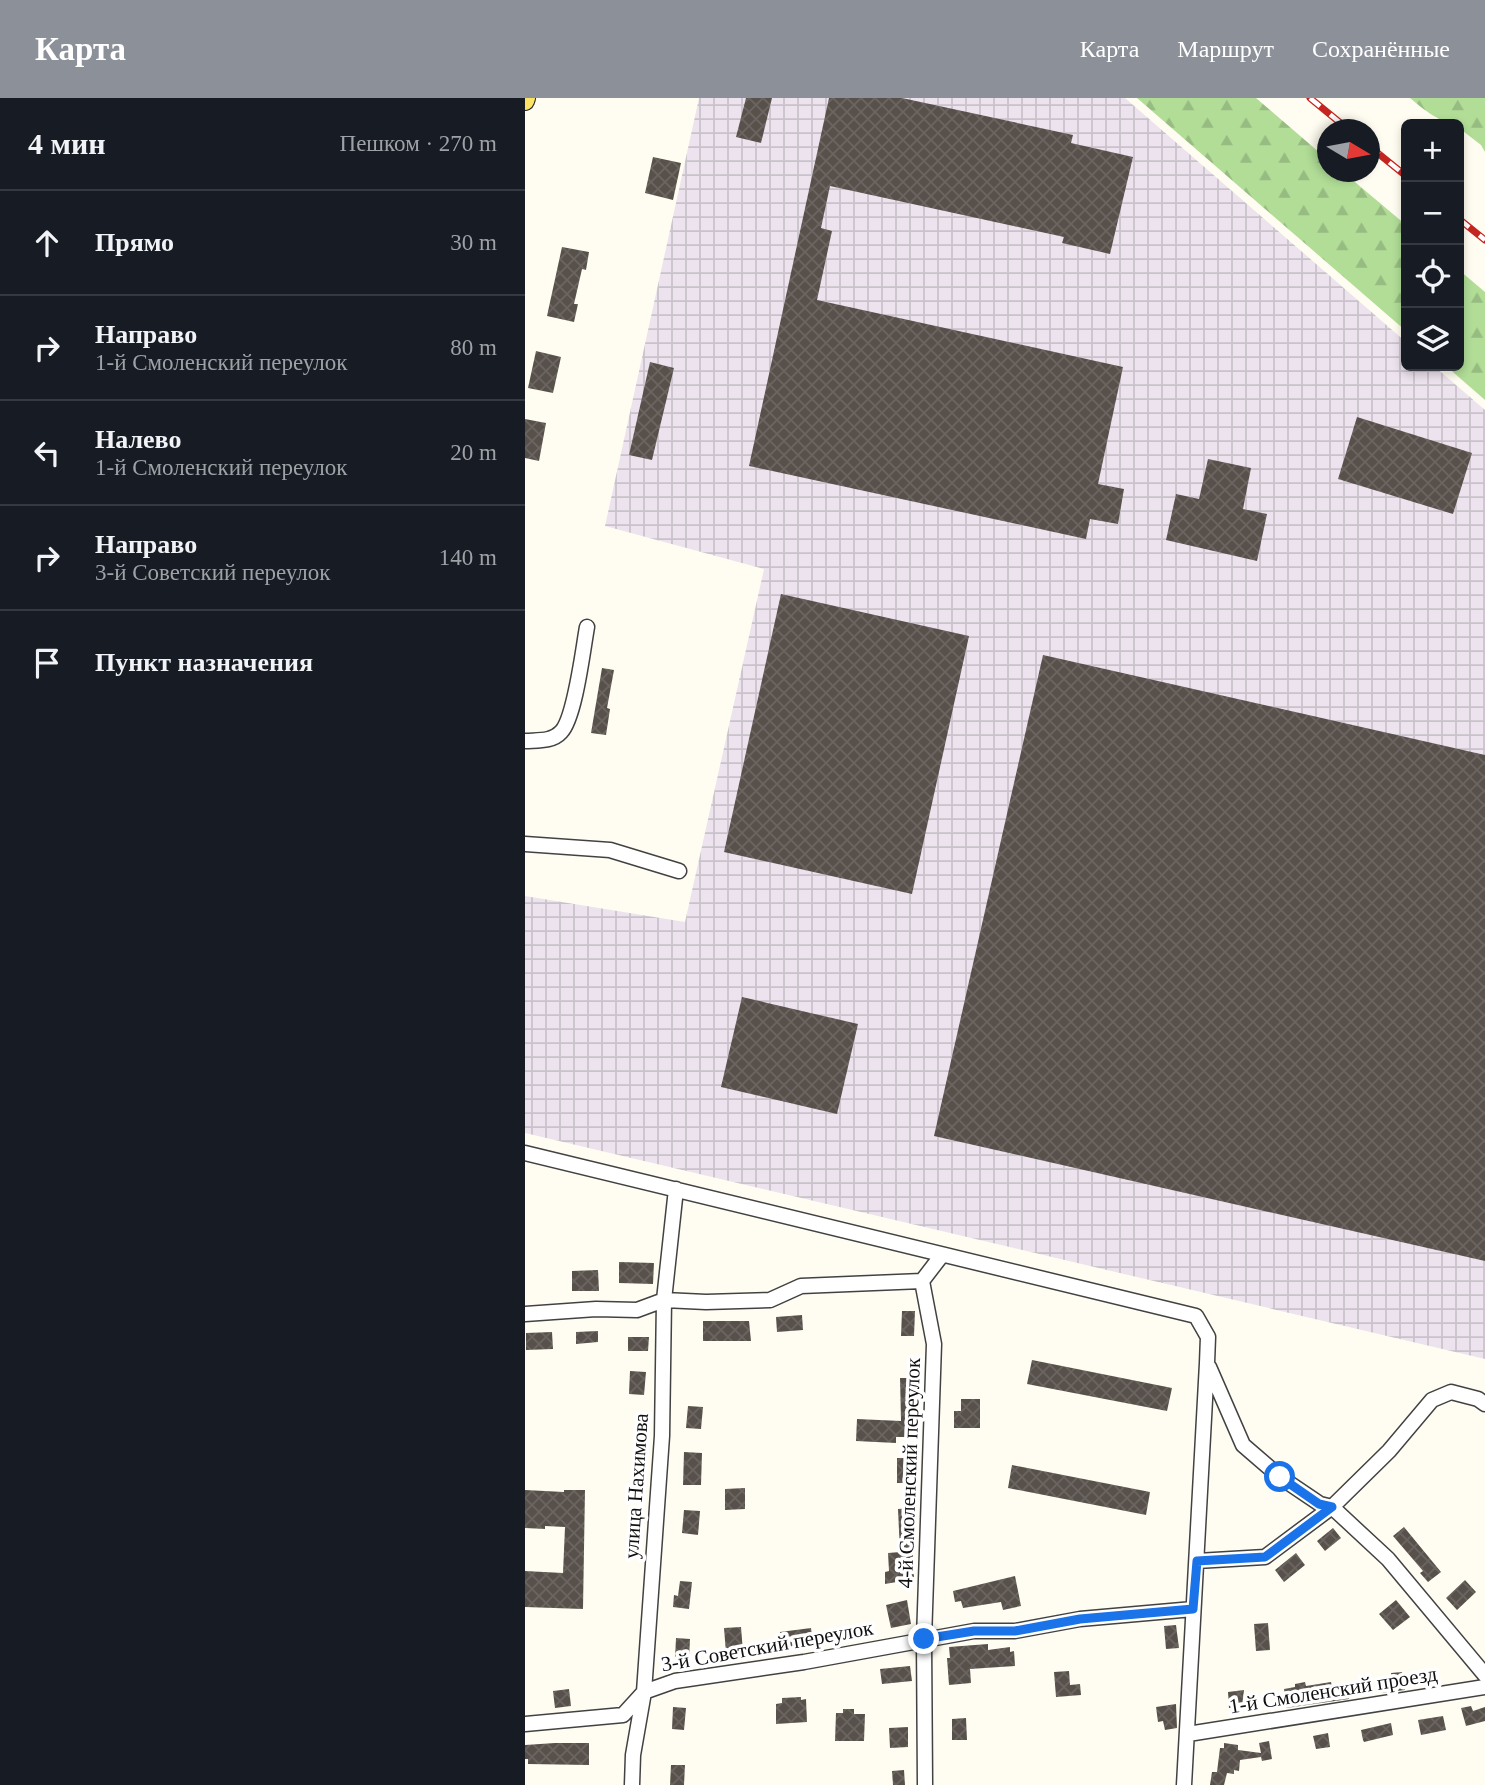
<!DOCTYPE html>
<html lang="ru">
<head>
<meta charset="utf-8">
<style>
  :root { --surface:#171b24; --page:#20242c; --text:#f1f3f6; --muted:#9ea1a6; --line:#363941; --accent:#8c9099 }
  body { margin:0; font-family:Georgia,serif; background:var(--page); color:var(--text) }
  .controls { position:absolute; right:21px; top:21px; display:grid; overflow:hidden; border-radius:10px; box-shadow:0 4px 10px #0003 }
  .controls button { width:63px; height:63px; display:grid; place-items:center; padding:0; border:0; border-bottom:2px solid var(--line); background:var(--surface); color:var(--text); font:35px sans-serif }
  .compass { position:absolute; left:792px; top:21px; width:63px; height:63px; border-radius:50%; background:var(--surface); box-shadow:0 4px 10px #0003; rotate:100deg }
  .stop { position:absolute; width:21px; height:21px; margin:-16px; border:5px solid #1a73e8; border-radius:50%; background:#fff }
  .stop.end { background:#1a73e8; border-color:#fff; box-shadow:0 2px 7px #0008 }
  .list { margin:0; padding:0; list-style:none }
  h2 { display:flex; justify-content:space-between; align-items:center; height:91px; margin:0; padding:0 28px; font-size:30px }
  h2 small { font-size:23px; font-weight:400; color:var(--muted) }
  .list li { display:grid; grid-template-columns:46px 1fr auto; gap:21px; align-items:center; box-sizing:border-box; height:105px; padding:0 28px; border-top:2px solid var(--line) }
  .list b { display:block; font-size:26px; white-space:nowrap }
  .list p { margin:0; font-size:23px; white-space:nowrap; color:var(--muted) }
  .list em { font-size:23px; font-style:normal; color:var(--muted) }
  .icon { flex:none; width:38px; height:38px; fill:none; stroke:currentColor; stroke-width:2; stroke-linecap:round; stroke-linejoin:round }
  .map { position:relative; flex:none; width:960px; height:1687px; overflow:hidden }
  header { display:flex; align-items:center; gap:42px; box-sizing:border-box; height:98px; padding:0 35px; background:var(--accent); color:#fff }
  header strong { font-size:33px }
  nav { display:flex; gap:38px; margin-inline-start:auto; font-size:24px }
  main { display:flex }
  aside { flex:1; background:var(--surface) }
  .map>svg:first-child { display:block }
  .industrial { fill:url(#industrial-grid) }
  .forest { fill:url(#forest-firs) }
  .building { fill:url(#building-cross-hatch) }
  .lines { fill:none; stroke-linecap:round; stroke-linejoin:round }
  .minor-casing { stroke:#424242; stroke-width:17 }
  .major-casing { stroke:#202020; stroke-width:20 }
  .minor { stroke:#fff; stroke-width:14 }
  .major { stroke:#fde363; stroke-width:18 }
  .rail-casing { stroke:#c52521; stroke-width:7 }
  .rail { stroke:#fff; stroke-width:4.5; stroke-dasharray:13; stroke-linecap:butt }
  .route { stroke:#1a73e8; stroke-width:9 }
  .labels { text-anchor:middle; stroke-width:7; stroke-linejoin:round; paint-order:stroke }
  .street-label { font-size:21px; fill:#0f0f0f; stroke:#fff }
</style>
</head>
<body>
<header>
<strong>Карта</strong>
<nav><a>Карта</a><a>Маршрут</a><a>Сохранённые</a></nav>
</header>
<main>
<aside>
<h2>4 мин<small>Пешком · 270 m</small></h2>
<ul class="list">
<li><svg class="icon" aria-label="ahead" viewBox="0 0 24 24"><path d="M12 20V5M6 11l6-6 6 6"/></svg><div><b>Прямо</b></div><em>30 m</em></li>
<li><svg class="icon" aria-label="right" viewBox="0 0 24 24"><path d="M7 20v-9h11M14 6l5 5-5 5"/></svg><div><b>Направо</b><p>1-й Смоленский переулок</p></div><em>80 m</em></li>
<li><svg class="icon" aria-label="left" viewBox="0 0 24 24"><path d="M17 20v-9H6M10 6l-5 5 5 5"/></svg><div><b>Налево</b><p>1-й Смоленский переулок</p></div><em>20 m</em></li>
<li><svg class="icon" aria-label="right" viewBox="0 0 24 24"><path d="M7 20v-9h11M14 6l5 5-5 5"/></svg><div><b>Направо</b><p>3-й Советский переулок</p></div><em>140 m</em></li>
<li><svg class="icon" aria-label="arrive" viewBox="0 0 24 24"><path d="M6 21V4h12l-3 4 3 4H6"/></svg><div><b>Пункт назначения</b></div></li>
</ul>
</aside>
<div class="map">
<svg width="960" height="1687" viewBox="0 0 960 1687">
  <defs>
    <pattern id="industrial-grid" width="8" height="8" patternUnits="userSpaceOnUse" patternTransform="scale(1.75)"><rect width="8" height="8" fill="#ede3ee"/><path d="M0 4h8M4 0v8" fill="none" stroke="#cac2cb"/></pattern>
    <pattern id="forest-firs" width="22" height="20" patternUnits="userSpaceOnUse" patternTransform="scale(1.75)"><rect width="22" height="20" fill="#b1dd97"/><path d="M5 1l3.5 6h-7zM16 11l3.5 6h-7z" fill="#97bc81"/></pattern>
    <pattern id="building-cross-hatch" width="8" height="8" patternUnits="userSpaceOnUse" patternTransform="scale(1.75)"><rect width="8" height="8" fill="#58514b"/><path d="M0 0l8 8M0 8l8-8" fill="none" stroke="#6b6561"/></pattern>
  </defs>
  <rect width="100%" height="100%" fill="#fffdf1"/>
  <path class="industrial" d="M174 0H600L881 244V268H909L960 312V1261L0 1035V798L160 824 239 471 80 428Z"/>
  <path class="forest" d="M612 0H731L802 61V74H818L881 127V233Z
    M885 0H960V54L956 47 934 30V26C916 26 898 11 885 0Z
    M934 172 960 194V302L921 268H934Z"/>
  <path class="building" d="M221 0H247L236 45 211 39Z
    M304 0H377L548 37 546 45 608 59 585 156 537 145 539 139 305 88 296 130 307 133 292 202 598 269 573 386 599 391 593 426 565 421 561 441 224 368Z
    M128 59 156 65 148 102 120 95Z
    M37 149 64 154 61 172 57 171 49 206H53L49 224 22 218Z
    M11 253 36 259 28 295 3 290Z
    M125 264 149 270 127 362 104 357Z
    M832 319 947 355 928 416 813 381Z
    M0 321 21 325 14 363 0 360Z
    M683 361 726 370 718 411 742 416 732 463 641 442 651 396 674 401Z
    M256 496 444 538 387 796 199 754Z
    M518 557 960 657V1163L409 1038Z
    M77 570 89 572 82 610 85 611 81 637 66 635Z
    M217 899 333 926 312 1016 196 989Z
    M94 1164 129 1165 128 1186 94 1185Z
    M73 1172 74 1193H47V1173Z
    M377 1213H390L389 1238H376Z
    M277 1217 278 1232 252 1234 251 1219Z
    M178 1223H224L226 1243H178Z
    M73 1233V1244L51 1246V1234Z
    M27 1234 28 1251 1 1252V1235Z
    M103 1239H124L123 1253H103Z
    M507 1262 647 1290 642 1313 502 1286Z
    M105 1273 121 1274 119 1297 104 1296Z
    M375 1280H390L392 1339H371V1345L331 1343 332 1321 376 1323Z
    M436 1301H455V1330H429V1313H436Z
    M163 1308 178 1309 176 1331 161 1330Z
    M159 1354 177 1355 176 1387H158Z
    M372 1360H391V1385H372Z
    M487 1367 625 1394 621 1417 483 1390Z
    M220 1390V1411L200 1412V1391Z
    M0 1392 39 1394V1392H60L58 1511 0 1509V1473L38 1475 40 1429 20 1428V1431L0 1430Z
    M386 1410 389 1481 360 1486V1474L364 1473 363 1455 375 1454 373 1411Z
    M159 1412 175 1413 173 1437 157 1435Z
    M879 1429 916 1474 903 1484 895 1475 898 1473 868 1438Z
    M808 1430 816 1440 800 1453 792 1443Z
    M771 1455 780 1467 759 1484 750 1472Z
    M490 1478 496 1508 478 1512 476 1504 438 1510 436 1503 430 1504 428 1493Z
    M940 1482 951 1494 932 1512 921 1500Z
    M155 1483 167 1484 164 1511 148 1509 149 1497 153 1498Z
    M382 1502 386 1526 366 1530 361 1507Z
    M871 1502 885 1519 868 1532 854 1516Z
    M743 1525 745 1552 731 1553 729 1526Z
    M651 1527 654 1550 641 1551 639 1528Z
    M216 1529 218 1554 201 1555 199 1530Z
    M286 1530 288 1546 258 1551 255 1534Z
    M151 1540 165 1541 164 1561 150 1560Z
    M463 1546V1552L485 1549V1554L489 1553 490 1568 445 1571 446 1585 424 1587 422 1560H425L424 1549Z
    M385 1568 387 1583 357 1586 355 1571Z
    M544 1573 545 1587 555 1586 556 1597 531 1599 529 1574Z
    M877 1574 880 1592 855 1595 853 1583 867 1581 866 1575Z
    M780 1584 781 1588 806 1584 807 1589 822 1587 824 1601 761 1610 759 1591 770 1589V1586Z
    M44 1591 46 1608 30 1610 28 1593Z
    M719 1592 717 1609 704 1610 703 1594Z
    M276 1599V1602L281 1601 282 1624 251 1626V1606L257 1605V1600Z
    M651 1606 652 1630 640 1632 638 1623 633 1624 631 1609Z
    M946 1608 948 1613 960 1609V1623L941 1628 936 1610Z
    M148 1609 161 1610 159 1632 147 1631Z
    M318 1611H329V1616H340L339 1643H310L311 1615H318Z
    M918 1618 921 1632 896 1637 893 1622Z
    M441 1620 442 1642H427V1621Z
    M866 1625 868 1637 839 1644 838 1642 836 1632Z
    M383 1629V1649L365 1650 364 1630Z
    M803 1635 805 1649 791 1651 788 1638Z
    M744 1643 747 1661 737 1663 736 1659 715 1662 714 1673 709 1672V1676L702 1675 699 1687H685L687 1674H692L695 1650H699V1645L713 1647V1652L736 1655 734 1645Z
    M30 1645H64V1667L3 1666V1661H0V1647Z
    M146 1667H160L159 1687H145Z
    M379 1672 380 1687H368L367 1673Z"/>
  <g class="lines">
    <g class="minor-casing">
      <path id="minor" d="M0 643C12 642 27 644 36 634 50 620 58 551 62 529
        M0 746 85 752 154 773
        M0 1055 671 1218 683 1239 682 1265 659 1687
        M0 1216 71 1211 112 1212 139 1202 181 1204 245 1202 276 1188 397 1183
        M684 1269 718 1347 755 1379 795 1406 807 1409 863 1461 960 1577
        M672 1463 740 1459 807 1409 864 1353 907 1302 926 1294 953 1301 960 1306
        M0 1626 98 1617 119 1594 150 1583 279 1564 449 1533H490L555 1521 668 1511
        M663 1636 960 1589
        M107 1687 108 1657 119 1594 137 1338 139 1202 151 1091
        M400 1687 399 1541 409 1246 397 1183 417 1157"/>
    </g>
    <g class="major-casing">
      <path id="major" d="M0 3 1 0"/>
    </g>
    <use href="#minor" class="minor"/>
    <use href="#major" class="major"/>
    <g class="rail-casing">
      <path id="rail" d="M785 0 824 32
        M844 48 881 78
        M934 121 960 142"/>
    </g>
    <use href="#rail" class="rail"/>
  </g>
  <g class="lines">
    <path class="route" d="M399 1541 449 1533H490L555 1521 668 1511 672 1463 740 1459 807 1409 794 1406 755 1379"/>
  </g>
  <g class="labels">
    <g class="street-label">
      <text transform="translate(384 1375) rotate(-88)" y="7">4-й Смоленский переулок</text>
      <text transform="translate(111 1388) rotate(-86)" y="7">улица Нахимова</text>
      <text transform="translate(242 1548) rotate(-10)" y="7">3-й Советский переулок</text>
      <text transform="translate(808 1592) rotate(-9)" y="7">1-й Смоленский проезд</text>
    </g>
  </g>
</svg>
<div class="controls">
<button>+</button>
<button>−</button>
<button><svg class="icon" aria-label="locate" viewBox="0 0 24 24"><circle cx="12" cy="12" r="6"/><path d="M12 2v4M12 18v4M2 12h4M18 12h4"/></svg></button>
<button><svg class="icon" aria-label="layers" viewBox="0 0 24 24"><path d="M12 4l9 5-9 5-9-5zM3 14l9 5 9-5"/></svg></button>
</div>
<svg class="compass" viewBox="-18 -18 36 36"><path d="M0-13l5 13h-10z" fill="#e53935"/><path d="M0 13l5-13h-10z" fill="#9ea1a6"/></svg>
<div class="stop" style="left:755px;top:1379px"></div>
<div class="stop end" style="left:399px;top:1541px"></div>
</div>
</main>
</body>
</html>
